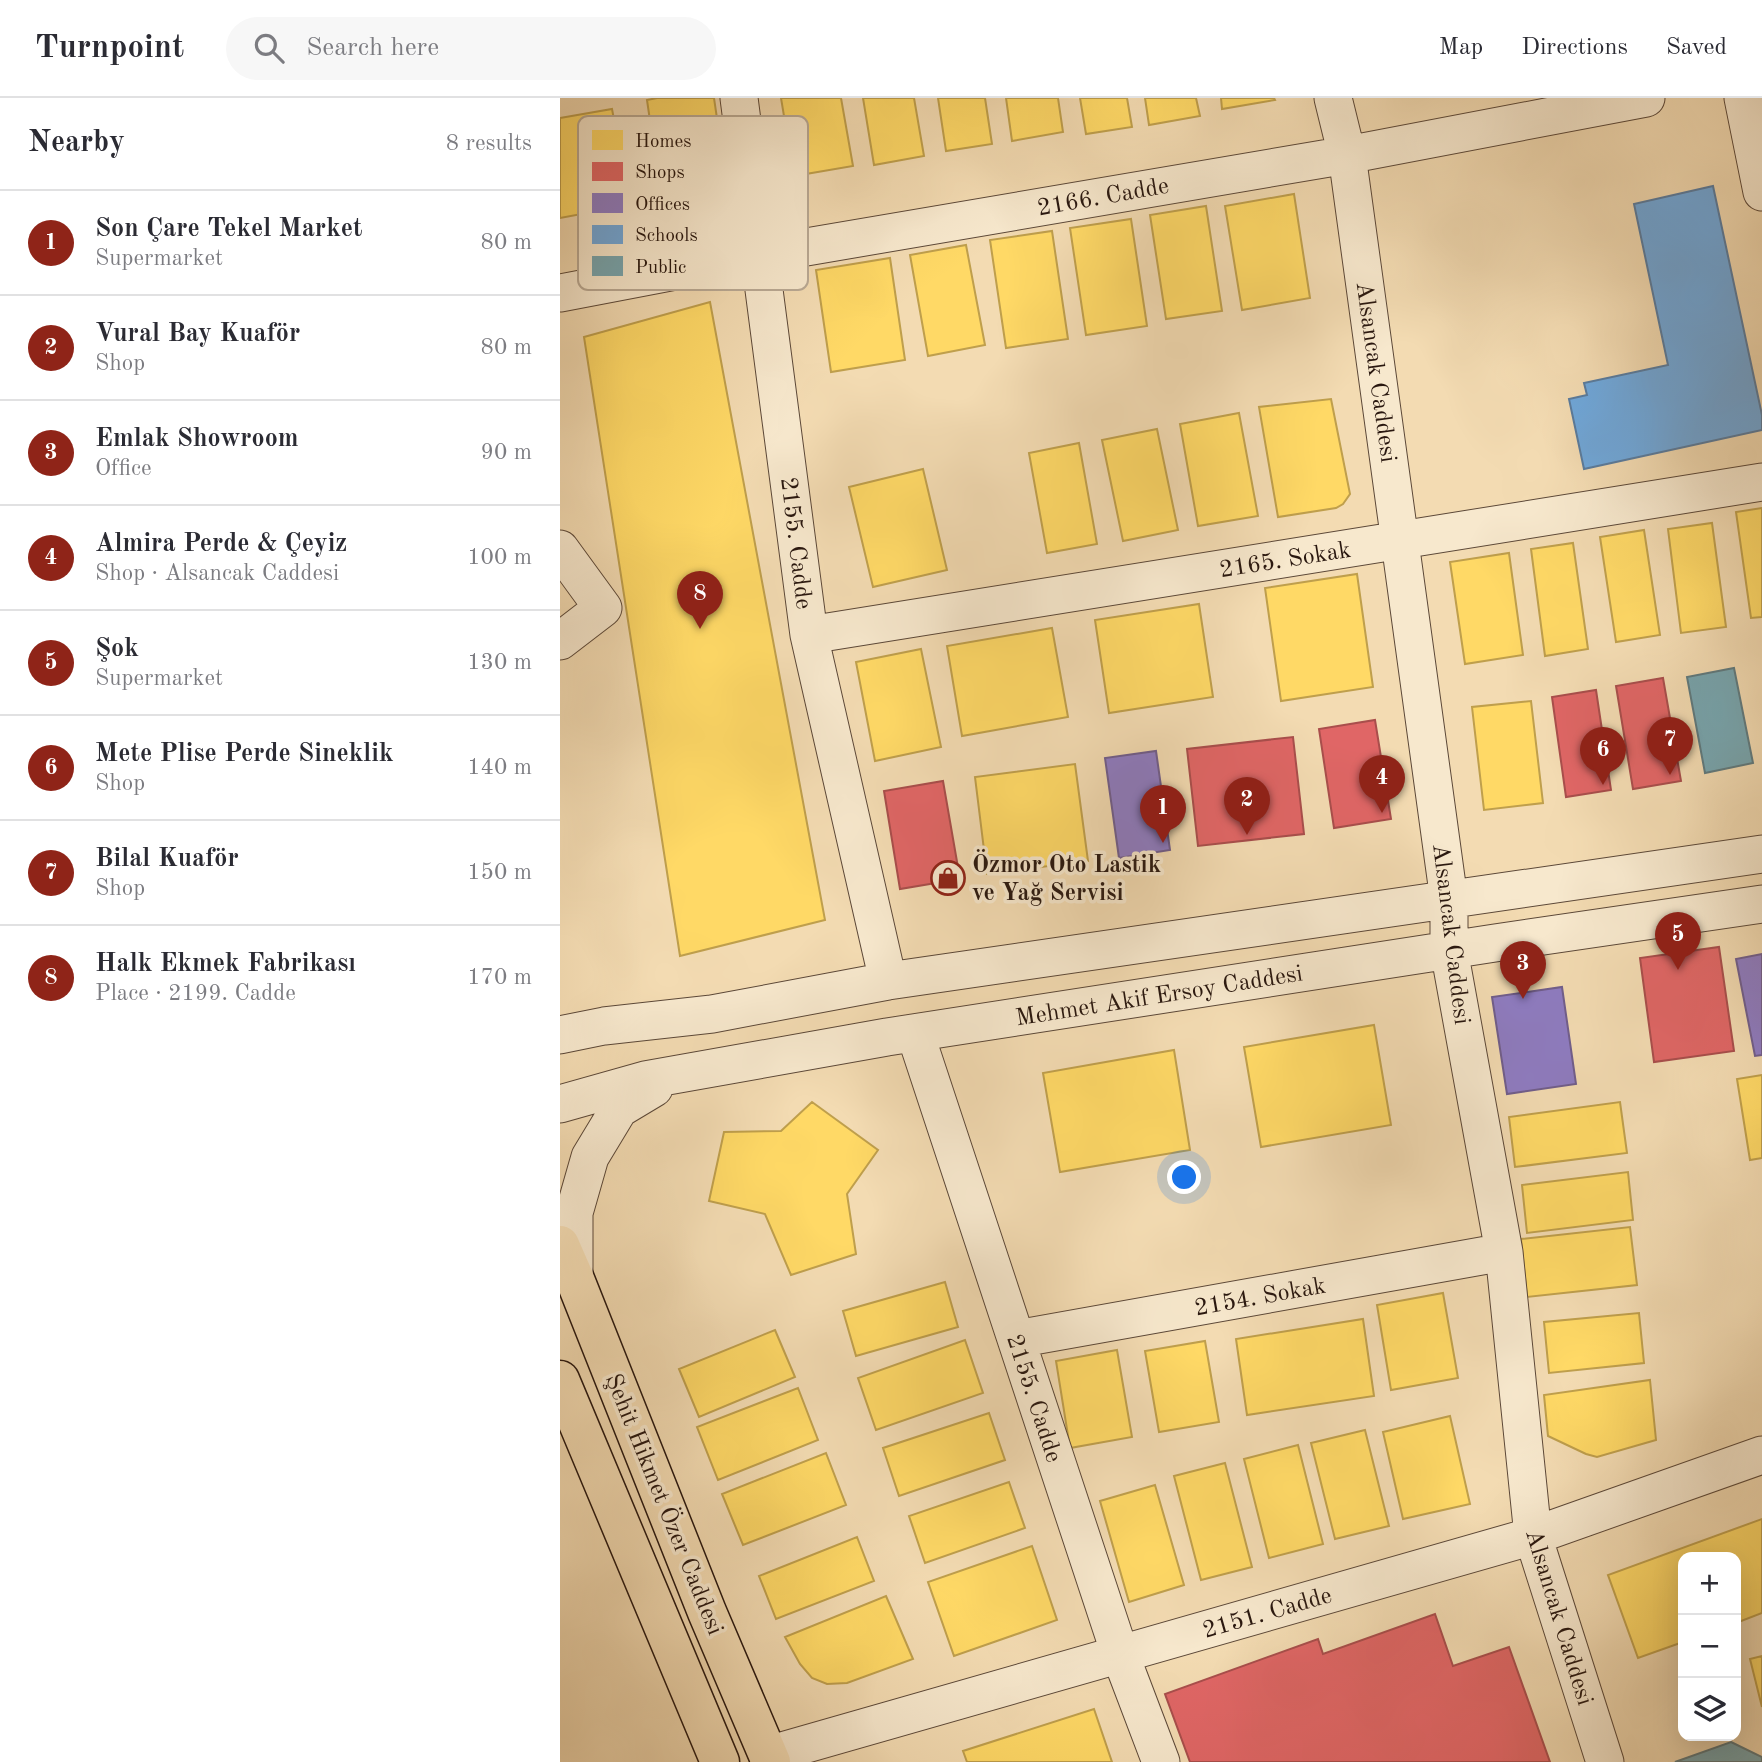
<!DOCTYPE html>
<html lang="en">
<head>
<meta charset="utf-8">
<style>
  :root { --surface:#fff; --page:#f7f7f7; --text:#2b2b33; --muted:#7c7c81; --line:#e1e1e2; --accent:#8f2418 }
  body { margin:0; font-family:"Old Standard TT",serif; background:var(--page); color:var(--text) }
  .controls { position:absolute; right:21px; bottom:21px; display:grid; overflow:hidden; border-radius:14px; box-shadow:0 7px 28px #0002 }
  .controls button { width:63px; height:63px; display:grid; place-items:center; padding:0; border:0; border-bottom:2px solid var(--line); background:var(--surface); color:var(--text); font:35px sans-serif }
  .you { position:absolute; left:625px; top:1080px; width:24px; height:24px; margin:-18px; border:5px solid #fff; border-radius:50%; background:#1a73e8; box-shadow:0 0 0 10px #1a73e833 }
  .badge { display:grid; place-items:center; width:46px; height:46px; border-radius:50%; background:var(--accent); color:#fff; font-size:23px; font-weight:700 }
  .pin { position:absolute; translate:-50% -58px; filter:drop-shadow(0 2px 4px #0008) }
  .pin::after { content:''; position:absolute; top:37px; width:24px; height:21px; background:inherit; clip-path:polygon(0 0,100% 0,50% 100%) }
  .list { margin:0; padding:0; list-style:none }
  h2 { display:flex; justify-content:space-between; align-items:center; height:91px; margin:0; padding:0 28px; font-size:30px }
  h2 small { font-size:23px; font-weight:400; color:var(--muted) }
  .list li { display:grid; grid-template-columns:46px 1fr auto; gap:21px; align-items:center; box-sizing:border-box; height:105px; padding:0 28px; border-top:2px solid var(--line) }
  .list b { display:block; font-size:26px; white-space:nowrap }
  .list p { margin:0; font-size:23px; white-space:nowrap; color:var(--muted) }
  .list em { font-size:23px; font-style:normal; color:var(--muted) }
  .icon { flex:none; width:38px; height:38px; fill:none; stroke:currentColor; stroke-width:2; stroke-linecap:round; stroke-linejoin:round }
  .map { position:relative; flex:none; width:1202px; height:1664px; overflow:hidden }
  header { display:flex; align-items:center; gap:42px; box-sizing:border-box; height:98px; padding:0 35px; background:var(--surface); border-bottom:2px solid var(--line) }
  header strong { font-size:33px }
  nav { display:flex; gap:38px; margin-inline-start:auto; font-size:24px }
  .search { width:490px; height:63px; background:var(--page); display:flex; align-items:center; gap:18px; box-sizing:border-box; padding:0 24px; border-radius:38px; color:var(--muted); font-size:26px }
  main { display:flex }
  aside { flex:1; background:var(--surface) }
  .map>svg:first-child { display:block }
  .homes { fill:#ffd966; stroke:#bf9f4c; stroke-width:2 }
  .shops { fill:#e06666; stroke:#a94e4c; stroke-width:2 }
  .offices { fill:#8e7cc3; stroke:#705e8d; stroke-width:2 }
  .schools { fill:#6fa8dc; stroke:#5a7c9e; stroke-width:2 }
  .public { fill:#76a5af; stroke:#5f7a7f; stroke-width:2 }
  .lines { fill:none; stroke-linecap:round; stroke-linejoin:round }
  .minor-casing { stroke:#5c4838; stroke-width:39 }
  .major-casing { stroke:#29170f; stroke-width:41 }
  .minor { stroke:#f7e8cd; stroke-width:37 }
  .major { stroke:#f3dbb2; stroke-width:38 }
  .labels { text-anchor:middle; stroke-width:7; stroke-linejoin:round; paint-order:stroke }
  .street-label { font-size:24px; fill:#29170f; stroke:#f7e8cd }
  .poi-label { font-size:24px; font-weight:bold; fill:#29170f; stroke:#f7e8cd; text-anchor:start }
  .key { fill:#f7e8cd; stroke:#b9a994; stroke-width:2 }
  .key-label { font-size:19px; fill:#29170f }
</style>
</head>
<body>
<header>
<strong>Turnpoint</strong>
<div class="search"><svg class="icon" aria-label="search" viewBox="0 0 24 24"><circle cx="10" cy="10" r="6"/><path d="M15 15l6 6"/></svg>Search here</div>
<nav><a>Map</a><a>Directions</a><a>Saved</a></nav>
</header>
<main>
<aside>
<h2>Nearby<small>8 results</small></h2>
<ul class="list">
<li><span class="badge">1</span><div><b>Son Çare Tekel Market</b><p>Supermarket</p></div><em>80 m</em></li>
<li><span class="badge">2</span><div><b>Vural Bay Kuaför</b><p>Shop</p></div><em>80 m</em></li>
<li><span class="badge">3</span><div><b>Emlak Showroom</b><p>Office</p></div><em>90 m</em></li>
<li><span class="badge">4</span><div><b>Almira Perde &amp; Çeyiz</b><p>Shop · Alsancak Caddesi</p></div><em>100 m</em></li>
<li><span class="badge">5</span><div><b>Şok</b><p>Supermarket</p></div><em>130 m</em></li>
<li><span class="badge">6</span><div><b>Mete Plise Perde Sineklik</b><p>Shop</p></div><em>140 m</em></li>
<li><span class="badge">7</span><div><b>Bilal Kuaför</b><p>Shop</p></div><em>150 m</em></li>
<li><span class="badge">8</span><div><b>Halk Ekmek Fabrikası</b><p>Place · 2199. Cadde</p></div><em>170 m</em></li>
</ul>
</aside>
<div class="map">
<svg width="1202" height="1664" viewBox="0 0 1202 1664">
  <rect width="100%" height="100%" fill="#f3dbb2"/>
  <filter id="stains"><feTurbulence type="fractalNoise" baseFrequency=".00286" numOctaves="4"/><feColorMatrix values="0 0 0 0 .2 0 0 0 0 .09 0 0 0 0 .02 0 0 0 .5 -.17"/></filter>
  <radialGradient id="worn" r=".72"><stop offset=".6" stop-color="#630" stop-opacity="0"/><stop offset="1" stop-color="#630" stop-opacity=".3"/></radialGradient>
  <path class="homes" d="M97 0H154L168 95 102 105 87 2Z
    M221 0H281L293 68 234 78Z
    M303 0H354L364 58 314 67Z
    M378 0H425L432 46 386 53Z
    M446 0H498L503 34 452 43Z
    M520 0H567L572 29 526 36Z
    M585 0H636L640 18 589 27Z
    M661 0H714L715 2 662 11Z
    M52 11 70 107 0 120V20Z
    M734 96 750 200 682 212 665 108Z
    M646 108 662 213 606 221 590 117Z
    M571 121 587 228 526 237 510 130Z
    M492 133 508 241 446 250 430 142Z
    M406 147 425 247 368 258 350 157Z
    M330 160 345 262 271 274 256 172Z
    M150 204 265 822 120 858 24 239Z
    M771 301 790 396 783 406 776 410 718 419 699 309Z
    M679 315 698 418 638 428 620 326Z
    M597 331 618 432 563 443 542 342Z
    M519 345 537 446 487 455 469 355Z
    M363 371 387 472 313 489 289 389Z
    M1202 410V519L1191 520 1176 414Z
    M1152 425 1166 529 1121 535 1108 431Z
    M1084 432 1100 537 1056 544 1040 439Z
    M1013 445 1028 551 985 558 971 451Z
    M949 455 963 557 905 566 890 464Z
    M797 476 813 589 721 603 705 490Z
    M639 506 653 599 549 615 535 522Z
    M492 530 508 619 402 638 387 548Z
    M361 551 381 649 315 663 296 564Z
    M971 603 983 705 924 712 912 609Z
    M515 666 528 763 427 776 415 679Z
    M814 927 831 1027 701 1049 684 949Z
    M614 952 630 1052 500 1074 483 975Z
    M1202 977V1060L1190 1062 1177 981Z
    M252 1004 318 1052 287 1096 296 1156 231 1177 205 1116 149 1103 164 1034 221 1033Z
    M1060 1004 1067 1055 955 1069 949 1019Z
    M1068 1074 1073 1122 967 1135 962 1087Z
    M1070 1129 1077 1187 967 1199 961 1141Z
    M385 1184 398 1229 296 1258 283 1213Z
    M883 1195 898 1280 831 1292 817 1207Z
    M1079 1215 1084 1265 989 1275 984 1224Z
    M803 1221 814 1298 687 1317 676 1241Z
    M215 1232 235 1279 139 1319 119 1271Z
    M405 1242 423 1295 316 1332 298 1280Z
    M645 1243 659 1324 599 1334 585 1253Z
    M557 1252 572 1339 510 1350 496 1263Z
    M1090 1282 1096 1342 1037 1359 1026 1356 988 1338 984 1297Z
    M238 1290 258 1342 158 1382 137 1329Z
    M429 1315 445 1362 339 1398 323 1350Z
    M890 1318 910 1406 843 1421 823 1334Z
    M805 1332 829 1428 775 1441 751 1345Z
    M738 1347 763 1446 709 1460 684 1361Z
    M266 1355 286 1407 183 1447 162 1396Z
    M665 1365 692 1469 641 1482 614 1378Z
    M449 1384 465 1430 365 1465 349 1418Z
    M595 1387 624 1487 569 1504 540 1403Z
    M1202 1421V1515L1176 1525V1459H1123V1544L1078 1560 1048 1477Z
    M297 1439 314 1483 216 1521 199 1478Z
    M472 1448 497 1522 394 1558 368 1484Z
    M326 1498 353 1561 287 1585 267 1586 252 1580 240 1566 225 1539Z
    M1202 1558V1609L1190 1561Z
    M534 1611 552 1664H407L403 1653Z"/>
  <path class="shops" d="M1103 580 1121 683 1073 691 1056 588Z
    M1036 592 1051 692 1006 699 992 599Z
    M815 622 831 721 774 730 759 631Z
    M733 639 744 736 638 748 627 651Z
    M383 683 400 781 340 791 324 693Z
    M1159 849 1174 953 1094 964 1080 860Z
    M875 1516 893 1568 949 1549 990 1664H630L605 1596 758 1541 763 1556Z"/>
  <path class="offices" d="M596 653 610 752 559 760 545 660Z
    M1202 856V957L1195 958 1176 861Z
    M1002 889 1016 986 947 996 932 899Z"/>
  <path class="schools" d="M1153 88 1202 317V332L1024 371 1009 301 1027 297 1024 285 1108 267 1074 106Z"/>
  <path class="public" d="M1174 570 1193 665 1145 675 1127 579Z
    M1171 1644 1202 1659V1664H1115Z"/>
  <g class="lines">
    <g class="minor-casing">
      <path id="minor" d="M179 0 249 537 328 883
        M773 0 787 57 889 802V852L944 1154 973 1438 1045 1664
        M1183 0 1202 94
        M0 195 199 157 787 57 1086 0
        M0 451 43 510 0 543
        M249 537 1202 384
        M355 935 560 1556 601 1664
        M0 937 44 928 152 916 328 883 1202 756
        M0 1006 85 982 327 939 935 845 1202 806
        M14 1179V1115L30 1059 59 1011 94 990
        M456 1241 944 1154
        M208 1657 973 1438 1202 1357"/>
    </g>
    <g class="major-casing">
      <path id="major" d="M0 1147 14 1179 147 1514 211 1664
        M0 1282 160 1664"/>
    </g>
    <use href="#minor" class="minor"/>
    <use href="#major" class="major"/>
  </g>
  <defs>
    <g id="shop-ring" transform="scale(1.75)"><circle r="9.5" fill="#f7e8cd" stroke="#8f2418" stroke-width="1.5"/><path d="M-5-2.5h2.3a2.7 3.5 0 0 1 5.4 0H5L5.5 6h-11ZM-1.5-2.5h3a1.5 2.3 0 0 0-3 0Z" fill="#8f2418"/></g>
  </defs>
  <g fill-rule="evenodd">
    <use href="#shop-ring" x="388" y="780"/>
  </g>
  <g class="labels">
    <g class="street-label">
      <text transform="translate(543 98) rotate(-10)" y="8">2166. Cadde</text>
      <text transform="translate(817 274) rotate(82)" y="8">Alsancak Caddesi</text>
      <text transform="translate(237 445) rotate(83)" y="8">2155. Cadde</text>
      <text transform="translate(725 461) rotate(-9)" y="8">2165. Sokak</text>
      <text transform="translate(892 836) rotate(83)" y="8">Alsancak Caddesi</text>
      <text transform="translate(599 897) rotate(-9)" y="8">Mehmet Akif Ersoy Caddesi</text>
      <text transform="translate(700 1198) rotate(-10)" y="8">2154. Sokak</text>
      <text transform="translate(475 1300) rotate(72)" y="8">2155. Cadde</text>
      <text transform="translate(105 1406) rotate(68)" y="8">Şehit Hikmet Özer Caddesi</text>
      <text transform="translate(707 1514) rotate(-16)" y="8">2151. Cadde</text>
      <text transform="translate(1000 1519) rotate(73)" y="8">Alsancak Caddesi</text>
    </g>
    <g class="poi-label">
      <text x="412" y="774">Özmor Oto Lastik<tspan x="412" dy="28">ve Yağ Servisi</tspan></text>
    </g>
  </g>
  <rect x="18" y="18" width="230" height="174" rx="10" class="key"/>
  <rect x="32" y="32" width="31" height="20" fill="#ffd966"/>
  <rect x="32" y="64" width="31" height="19" fill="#e06666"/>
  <rect x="32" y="95" width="31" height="20" fill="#8e7cc3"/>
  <rect x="32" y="127" width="31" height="19" fill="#6fa8dc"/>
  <rect x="32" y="158" width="31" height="20" fill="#76a5af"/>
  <g class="key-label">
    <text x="75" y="49">Homes</text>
    <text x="75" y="80">Shops</text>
    <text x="75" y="112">Offices</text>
    <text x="75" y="143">Schools</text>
    <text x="75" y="175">Public</text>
  </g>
  <rect width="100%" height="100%" filter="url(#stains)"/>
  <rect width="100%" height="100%" fill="url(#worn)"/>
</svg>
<div class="controls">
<button>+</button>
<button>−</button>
<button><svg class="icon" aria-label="layers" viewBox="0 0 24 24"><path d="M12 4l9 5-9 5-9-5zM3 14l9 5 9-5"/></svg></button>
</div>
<div class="you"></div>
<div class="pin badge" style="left:603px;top:745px">1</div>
<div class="pin badge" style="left:687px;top:737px">2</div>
<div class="pin badge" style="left:963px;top:901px">3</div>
<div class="pin badge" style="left:822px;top:715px">4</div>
<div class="pin badge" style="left:1118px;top:872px">5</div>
<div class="pin badge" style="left:1043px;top:687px">6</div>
<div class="pin badge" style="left:1110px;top:677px">7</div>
<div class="pin badge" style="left:140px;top:531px">8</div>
</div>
</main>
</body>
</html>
